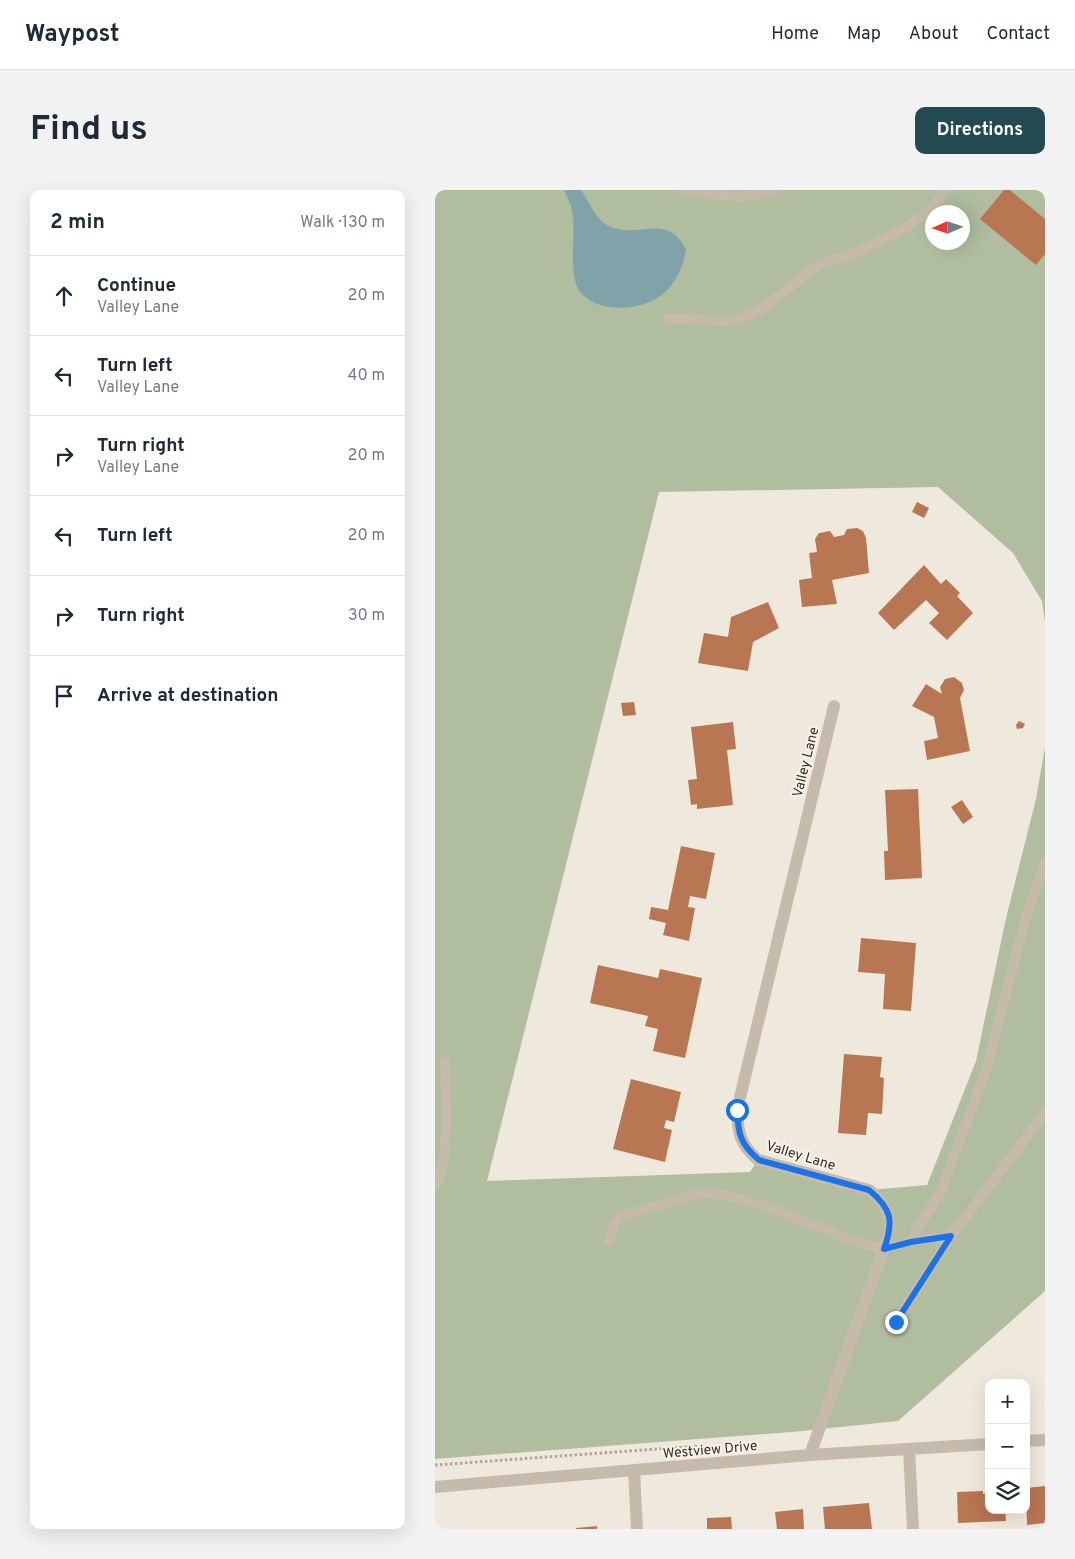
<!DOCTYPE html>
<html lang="en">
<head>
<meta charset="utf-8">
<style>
  :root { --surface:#fff; --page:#f2f2f3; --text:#1f2937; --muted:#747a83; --line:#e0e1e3; --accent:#234951 }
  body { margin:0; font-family:Overpass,sans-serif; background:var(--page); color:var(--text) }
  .controls { position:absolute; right:15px; bottom:15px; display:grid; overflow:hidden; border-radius:10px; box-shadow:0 5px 20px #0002 }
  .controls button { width:45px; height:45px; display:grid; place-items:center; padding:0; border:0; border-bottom:1px solid var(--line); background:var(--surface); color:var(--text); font:25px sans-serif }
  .compass { position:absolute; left:490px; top:15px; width:45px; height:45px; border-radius:50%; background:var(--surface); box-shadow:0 5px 20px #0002; rotate:267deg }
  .stop { position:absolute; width:15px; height:15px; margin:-11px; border:4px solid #1a73e8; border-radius:50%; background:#fff }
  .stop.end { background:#1a73e8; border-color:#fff; box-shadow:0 1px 5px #0008 }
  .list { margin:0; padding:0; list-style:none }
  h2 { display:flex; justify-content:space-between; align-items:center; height:65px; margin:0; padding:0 20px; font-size:21px }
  h2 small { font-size:16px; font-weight:400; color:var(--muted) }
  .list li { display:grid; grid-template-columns:32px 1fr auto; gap:15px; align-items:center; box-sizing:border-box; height:80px; padding:0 20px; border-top:1px solid var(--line) }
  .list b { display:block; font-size:19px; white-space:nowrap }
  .list p { margin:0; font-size:16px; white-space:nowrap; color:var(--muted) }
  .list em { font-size:16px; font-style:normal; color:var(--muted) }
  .icon { flex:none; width:28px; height:28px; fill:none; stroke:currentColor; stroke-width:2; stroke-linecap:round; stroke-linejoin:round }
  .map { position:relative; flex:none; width:610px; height:1339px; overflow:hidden; border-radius:10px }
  header { display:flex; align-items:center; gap:30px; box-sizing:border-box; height:70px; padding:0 25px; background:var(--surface); border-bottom:1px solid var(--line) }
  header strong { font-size:24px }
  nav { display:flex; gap:28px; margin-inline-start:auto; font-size:18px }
  .intro { display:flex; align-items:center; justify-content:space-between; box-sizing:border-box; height:120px; padding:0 30px }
  h1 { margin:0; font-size:35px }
  .button { padding:12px 22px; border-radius:10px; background:var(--accent); color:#fff; font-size:18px; font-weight:700 }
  main { display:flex; gap:30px; padding:0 30px }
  aside { flex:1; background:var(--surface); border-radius:10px; box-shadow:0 5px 20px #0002 }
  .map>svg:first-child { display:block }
  .green { fill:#b0bd9f; fill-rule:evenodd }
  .water { fill:#80a3a9 }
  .building { fill:#b87653 }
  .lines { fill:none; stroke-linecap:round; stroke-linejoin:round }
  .path { stroke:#b2a595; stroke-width:3; stroke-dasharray:2.5 2.5; stroke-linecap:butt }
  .lane { stroke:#c6baab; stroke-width:10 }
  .street { stroke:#c6baab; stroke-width:12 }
  .route { stroke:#1a73e8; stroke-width:6 }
  .labels { text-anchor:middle; stroke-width:4; stroke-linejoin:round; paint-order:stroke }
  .street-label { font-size:14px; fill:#352e29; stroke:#f7f2e9 }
</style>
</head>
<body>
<header>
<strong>Waypost</strong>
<nav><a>Home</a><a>Map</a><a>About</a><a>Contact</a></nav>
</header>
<div class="intro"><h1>Find us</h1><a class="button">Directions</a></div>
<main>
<aside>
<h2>2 min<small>Walk · 130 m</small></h2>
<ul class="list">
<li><svg class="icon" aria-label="ahead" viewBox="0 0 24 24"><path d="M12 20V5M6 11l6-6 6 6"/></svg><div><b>Continue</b><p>Valley Lane</p></div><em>20 m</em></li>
<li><svg class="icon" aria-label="left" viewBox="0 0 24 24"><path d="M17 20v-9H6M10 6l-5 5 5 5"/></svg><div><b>Turn left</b><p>Valley Lane</p></div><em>40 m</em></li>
<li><svg class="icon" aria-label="right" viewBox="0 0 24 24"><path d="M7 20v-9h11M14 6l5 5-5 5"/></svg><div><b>Turn right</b><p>Valley Lane</p></div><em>20 m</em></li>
<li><svg class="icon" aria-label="left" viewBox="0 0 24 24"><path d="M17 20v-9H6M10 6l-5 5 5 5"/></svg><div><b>Turn left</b></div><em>20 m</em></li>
<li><svg class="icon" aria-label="right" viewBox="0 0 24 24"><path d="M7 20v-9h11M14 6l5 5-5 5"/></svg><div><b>Turn right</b></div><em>30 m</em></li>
<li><svg class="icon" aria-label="arrive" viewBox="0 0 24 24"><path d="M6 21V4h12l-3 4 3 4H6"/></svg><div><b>Arrive at destination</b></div></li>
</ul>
</aside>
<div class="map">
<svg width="610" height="1339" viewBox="0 0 610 1339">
  <rect width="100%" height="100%" fill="#efe9dd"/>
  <path class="green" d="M0 0H610V433L607 411 578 363 503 297 224 302 52 991 315 982 323 970 434 1000 492 995 541 871 571 728 601 609 610 557V1101L463 1231 357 1242 0 1269ZM498 22H528V52H498Z"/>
  <path class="water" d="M129 0H146C154 12 161 30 174 36 203 50 231 21 251 59 249 75 241 93 229 103 209 121 166 124 147 104 131 88 142 43 137 21 136 14 132 7 129 0Z"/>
  <path class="building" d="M569 0H575L610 29V64L601 75 545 29Z
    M482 312 494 318 489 328 477 322Z
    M422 338 428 341 431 348 434 383 397 390 402 414 367 417 364 390 377 388 374 363 382 362 380 349 384 343 395 341 399 347 409 345 412 339Z
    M489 375 506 394 511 389 525 403 522 406 538 423 512 450 494 433 504 423 491 410 459 440 443 423Z
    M333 412 344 438 318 452 313 481 263 473 269 443 293 447 296 427Z
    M519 487 527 493 529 500 525 508 535 561 492 570 489 551 503 548 499 527 477 516 491 494 507 504 505 497 510 489Z
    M199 512 201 525 188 526 186 513Z
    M584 531 590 534 588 538 582 539 581 535Z
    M298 532 301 559 292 560 298 615 262 619V614L256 615 253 590 262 589 256 537Z
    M483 599 487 688 450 690 449 661H453L450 600Z
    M527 610 538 627 528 634 516 617Z
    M246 656 280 663 271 709 255 706 253 717 260 718 254 751 228 745 231 733 214 729 216 717 233 720Z
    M426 748 481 753 476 821 448 819 450 784 423 782Z
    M163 775 223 788 225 779 267 788 250 868 218 861 223 839 210 836 213 826 155 813Z
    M409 864 447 867 445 887 449 888 447 924 433 923 431 945 403 943Z
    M196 889 246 902 239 932 231 930 229 938 237 940 230 972 178 959Z
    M610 1296V1333L592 1335 591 1298Z
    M548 1301V1304L554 1303V1320H570L571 1331 523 1333 522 1302Z
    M434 1313 437 1339H390L388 1317Z
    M368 1319 369 1339H342L340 1322Z
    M296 1327 297 1339H272V1328Z
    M162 1336V1339H141V1338Z"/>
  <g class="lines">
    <path class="path" d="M0 1275 264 1256"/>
    <path class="lane" d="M248 0 309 7 337 0
      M233 129C254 126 276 133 297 130 332 124 353 95 381 77 391 70 405 69 417 64 450 49 491 32 510 0
      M0 996C16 972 10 902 10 872
      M516 1046 610 923
      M174 1051 180 1033 186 1026 269 1002 297 1007 333 1017 416 1050 449 1059 475 1051 505 1003 553 875 590 730 610 672
      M462 1130 452 1139 454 1129 462 1130 516 1046 475 1051"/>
    <path class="street" d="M591 1251 610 1250
      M474 1260 478 1339
      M375 1265 455 1041C454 1021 449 1012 434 1000L323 970C305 954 303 944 302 920L399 516
      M199 1280 202 1339
      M0 1297 375 1265 554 1254"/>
  </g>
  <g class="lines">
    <path class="route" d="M302 920C303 943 305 954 324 970L434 1000C457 1019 459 1031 449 1059L476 1052 516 1046 461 1132"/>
  </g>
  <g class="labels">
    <g class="street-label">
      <text transform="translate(370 572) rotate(-76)" y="5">Valley Lane</text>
      <text transform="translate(366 965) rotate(17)" y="5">Valley Lane</text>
      <text transform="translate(275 1259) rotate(-5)" y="5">Westview Drive</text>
    </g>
  </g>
</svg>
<div class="controls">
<button>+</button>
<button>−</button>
<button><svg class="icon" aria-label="layers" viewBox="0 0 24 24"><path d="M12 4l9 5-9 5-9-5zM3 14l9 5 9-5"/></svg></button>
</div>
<svg class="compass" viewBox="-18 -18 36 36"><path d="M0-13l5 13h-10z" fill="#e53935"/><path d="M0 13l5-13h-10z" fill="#747a83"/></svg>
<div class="stop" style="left:302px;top:920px"></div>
<div class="stop end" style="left:461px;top:1132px"></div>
</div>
</main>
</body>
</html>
